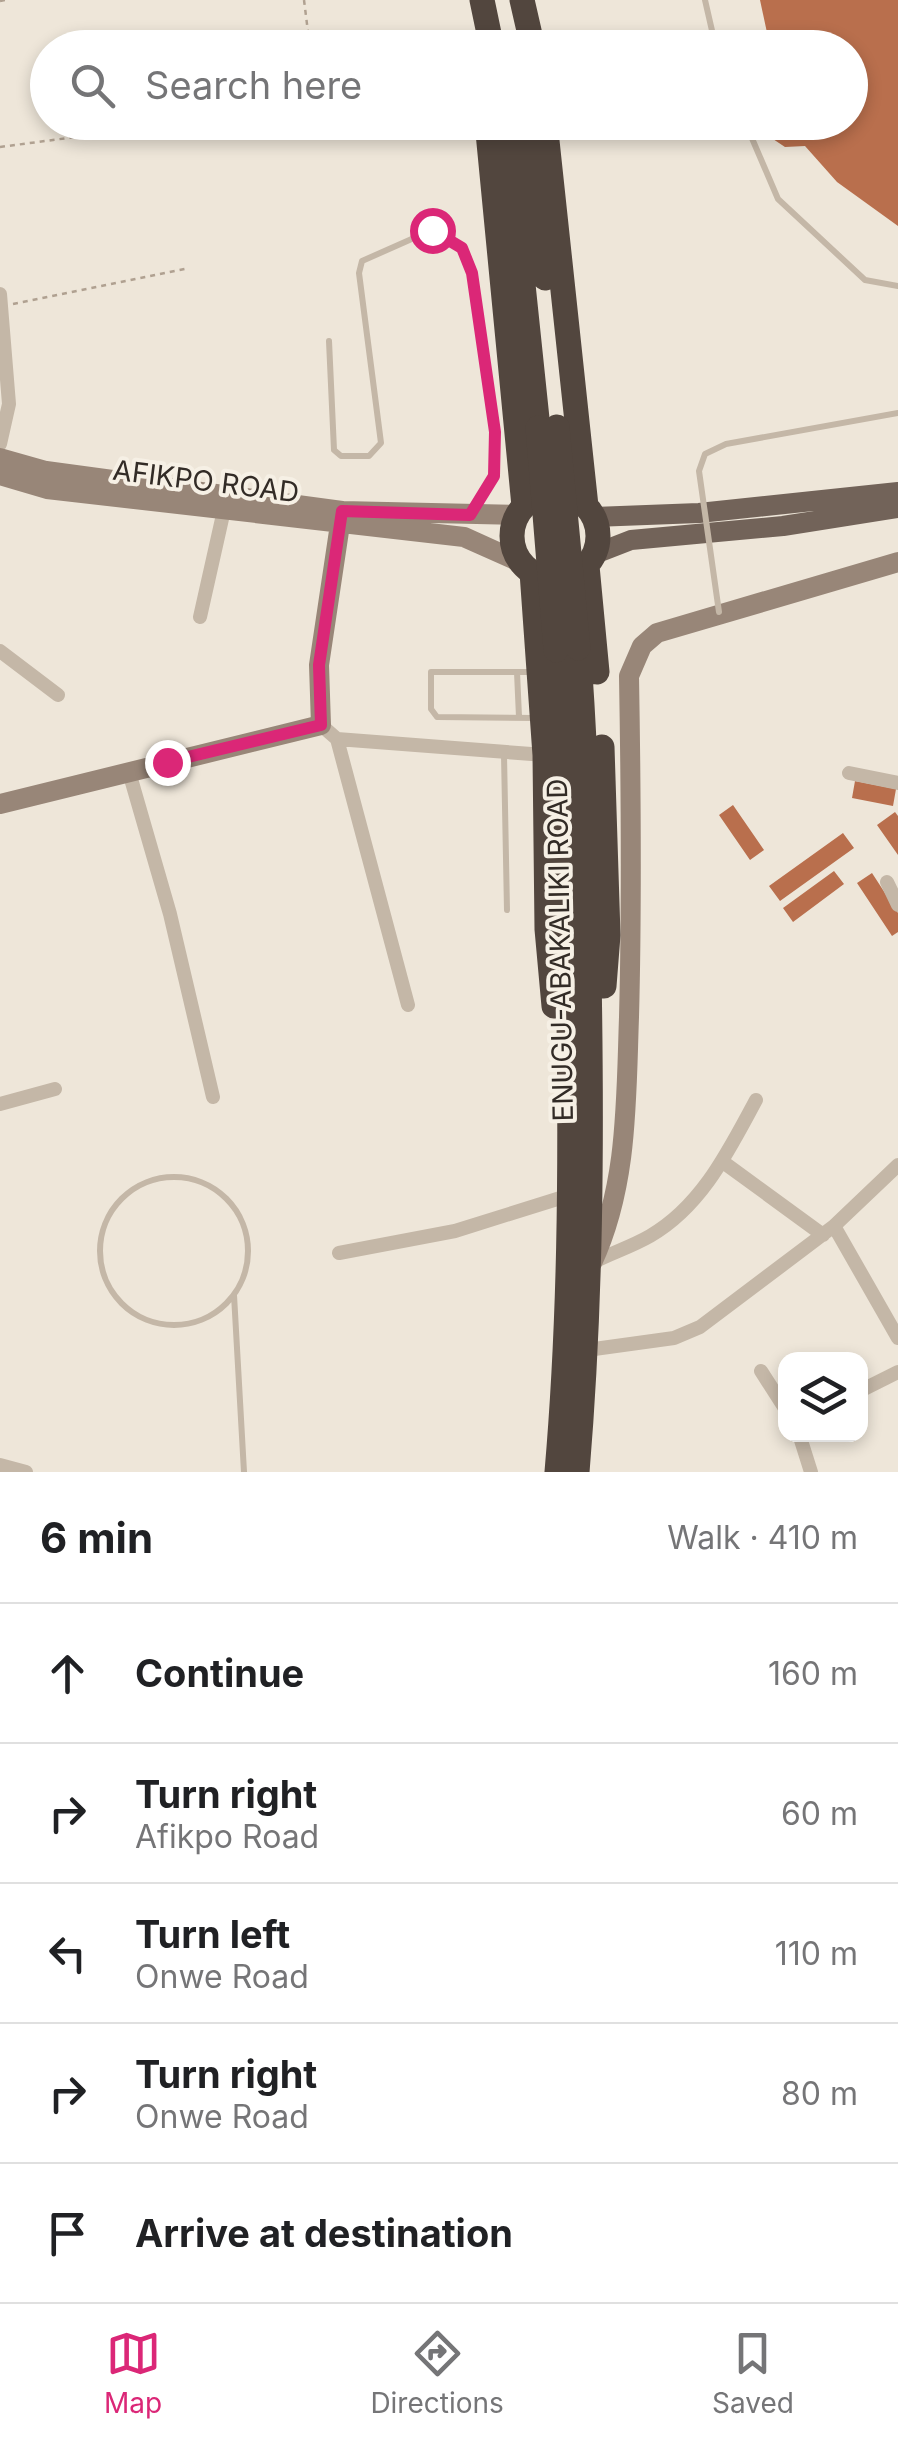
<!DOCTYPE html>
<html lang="en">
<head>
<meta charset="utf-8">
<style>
  :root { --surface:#fff; --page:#f2f2f2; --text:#202124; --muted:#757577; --line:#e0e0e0; --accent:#db2777 }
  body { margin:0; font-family:Inter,sans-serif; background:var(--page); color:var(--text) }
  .controls { position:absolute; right:30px; bottom:30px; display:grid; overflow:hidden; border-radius:20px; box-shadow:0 5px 15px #0003 }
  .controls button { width:90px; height:90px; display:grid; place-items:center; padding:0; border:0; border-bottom:2px solid var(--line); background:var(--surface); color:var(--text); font:50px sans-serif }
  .stop { position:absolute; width:30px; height:30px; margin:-22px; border:8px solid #db2777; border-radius:50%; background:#fff }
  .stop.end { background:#db2777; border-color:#fff; box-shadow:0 2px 10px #0008 }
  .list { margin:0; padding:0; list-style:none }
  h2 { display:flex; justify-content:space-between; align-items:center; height:130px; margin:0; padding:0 40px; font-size:42px }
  h2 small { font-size:32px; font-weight:400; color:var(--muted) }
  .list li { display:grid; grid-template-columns:65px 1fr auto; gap:30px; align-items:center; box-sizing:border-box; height:140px; padding:0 40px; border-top:2px solid var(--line) }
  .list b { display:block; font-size:38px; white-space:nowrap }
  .list p { margin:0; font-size:32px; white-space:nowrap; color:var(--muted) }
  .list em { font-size:32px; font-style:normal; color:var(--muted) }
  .icon { flex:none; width:55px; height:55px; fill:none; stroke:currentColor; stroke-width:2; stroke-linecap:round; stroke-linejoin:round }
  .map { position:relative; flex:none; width:898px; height:1472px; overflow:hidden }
  .search { position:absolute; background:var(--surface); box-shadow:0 5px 15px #0003; left:30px; right:30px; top:30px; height:110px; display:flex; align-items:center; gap:25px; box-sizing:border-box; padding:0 35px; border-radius:55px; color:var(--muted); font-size:38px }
  .sheet { height:830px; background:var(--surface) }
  nav { display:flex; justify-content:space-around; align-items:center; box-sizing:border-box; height:140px; border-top:2px solid var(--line); background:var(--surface); font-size:28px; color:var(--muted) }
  nav a { display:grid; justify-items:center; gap:5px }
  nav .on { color:var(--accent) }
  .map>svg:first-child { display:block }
  .building { fill:#b96f4d }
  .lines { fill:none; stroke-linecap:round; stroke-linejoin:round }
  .path { stroke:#b0a191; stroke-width:2.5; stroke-dasharray:5 5; stroke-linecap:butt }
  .lane { stroke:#c4b7a7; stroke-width:6 }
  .street { stroke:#c4b7a7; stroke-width:14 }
  .secondary { stroke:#988678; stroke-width:20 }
  .primary { stroke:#726359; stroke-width:20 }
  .highway { stroke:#52463e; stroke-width:25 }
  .lane-bridge { stroke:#c4b7a7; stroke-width:6 }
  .highway-bridge { stroke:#52463e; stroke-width:25 }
  .route { stroke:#db2777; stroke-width:12 }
  .labels { text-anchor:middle; stroke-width:8; stroke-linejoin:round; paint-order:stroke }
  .street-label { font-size:28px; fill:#322b26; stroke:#f6f0e5 }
</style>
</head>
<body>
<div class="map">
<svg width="898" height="1472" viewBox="0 0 898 1472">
  <rect width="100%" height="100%" fill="#eee6d9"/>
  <path class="building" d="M760 0H898V226L837 182 805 146 785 147 764 133 759 122H850V48H779L769 42Z
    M855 781 896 789 893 806 852 798Z
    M733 805 764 850 750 860 719 815Z
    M895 812 898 816V855L877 825Z
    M843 833 854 848 780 901 769 886Z
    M834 871 844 884 793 922 783 908Z
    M872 873 898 913V932L892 936 857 883Z"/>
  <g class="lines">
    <path class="path" d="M304 0 310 48
      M0 1 5 0
      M0 147 189 122
      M13 304 189 268"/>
    <path class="lane" d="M705 0 716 48
      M745 122 778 199 865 280 898 286
      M329 341 334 450 341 456H369L381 443 359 273 362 261 432 230 461 248 472 273 495 432 494 476 473 510
      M517 672 519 717
      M532 672H431V709L437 717 536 718
      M504 755 507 910
      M100 1251a74 74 0 1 1 148 0a74 74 0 1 1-148 0Z
      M234 1295 244 1472"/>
    <path class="street" d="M0 294 9 404 0 444
      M200 617 224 510
      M0 651 58 695
      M321 725 337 739 545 755
      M337 739 408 1005
      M129 772 170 914 213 1097
      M849 773 898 783
      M887 882 898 905
      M0 1104 55 1089
      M723 1162 823 1235
      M834 1226 898 1338
      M339 1253 455 1231 570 1195
      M592 1263C611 1253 631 1247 650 1236 702 1206 729 1150 756 1100
      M587 1350 674 1338 700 1327 834 1226 898 1165
      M761 1371 786 1410
      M860 1391 898 1372
      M799 1434 811 1472
      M0 1465 26 1472"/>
    <path class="secondary" d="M0 458 46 471 342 511 517 515
      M0 475 47 489 464 537 522 563
      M0 804 321 725 319 665 342 511
      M592 1263C628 1186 626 1101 629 1017 632 903 631 790 629 676L642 646 657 633 898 562"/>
    <path class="primary" d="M594 517 699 513 898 492
      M595 554 631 540 783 526 898 508"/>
    <path class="highway" d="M482 0 492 48
      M522 0 533 48
      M487 122 524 506
      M506 122 538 428
      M526 122 545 278
      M545 122 586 506
      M512 536a43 43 0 1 1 86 0a43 43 0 1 1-86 0Z
      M587 566 597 672
      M532 572 545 755 547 929 554 1006
      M556 650C567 774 568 898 569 1023 571 1173 570 1322 557 1472
      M602 747 608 935 604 986
      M577 1472C591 1305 592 1141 589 973 588 864 587 756 578 648"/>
    <path class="lane-bridge" d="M719 612 699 471 705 454 726 444 898 413"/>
    <path class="highway-bridge" d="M557 427 578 648
      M538 428 556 650"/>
  </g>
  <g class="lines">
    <path class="route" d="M167 762 321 725 319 665 342 511 470 515 494 476 495 432 472 273 462 248 432 230"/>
  </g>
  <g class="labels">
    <g class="street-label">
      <text transform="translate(206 481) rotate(7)" y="10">AFIKPO ROAD</text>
      <text transform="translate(560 950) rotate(-91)" y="10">ENUGU-ABAKALIKI ROAD</text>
    </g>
  </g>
</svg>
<div class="controls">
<button><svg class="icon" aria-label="layers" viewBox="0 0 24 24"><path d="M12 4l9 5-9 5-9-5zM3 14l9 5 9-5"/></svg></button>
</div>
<div class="stop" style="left:432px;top:230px"></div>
<div class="stop end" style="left:167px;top:762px"></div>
<div class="search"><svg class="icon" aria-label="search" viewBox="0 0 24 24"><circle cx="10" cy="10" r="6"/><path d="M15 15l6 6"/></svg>Search here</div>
</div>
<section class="sheet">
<h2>6 min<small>Walk · 410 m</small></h2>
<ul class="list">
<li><svg class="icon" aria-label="ahead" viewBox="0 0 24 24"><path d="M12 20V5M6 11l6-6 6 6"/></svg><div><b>Continue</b></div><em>160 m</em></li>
<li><svg class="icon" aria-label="right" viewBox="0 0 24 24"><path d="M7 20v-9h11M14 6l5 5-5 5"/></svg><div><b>Turn right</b><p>Afikpo Road</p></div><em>60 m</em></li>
<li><svg class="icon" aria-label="left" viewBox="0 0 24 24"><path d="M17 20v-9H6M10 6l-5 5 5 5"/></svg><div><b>Turn left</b><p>Onwe Road</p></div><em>110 m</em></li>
<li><svg class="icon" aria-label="right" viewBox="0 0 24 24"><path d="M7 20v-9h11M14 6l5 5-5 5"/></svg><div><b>Turn right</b><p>Onwe Road</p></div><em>80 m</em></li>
<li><svg class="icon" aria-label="arrive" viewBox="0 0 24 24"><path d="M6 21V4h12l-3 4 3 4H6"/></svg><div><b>Arrive at destination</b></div></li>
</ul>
</section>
<nav>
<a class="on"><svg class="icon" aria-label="map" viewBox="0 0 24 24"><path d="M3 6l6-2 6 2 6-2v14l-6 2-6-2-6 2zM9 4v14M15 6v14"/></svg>Map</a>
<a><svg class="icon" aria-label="directions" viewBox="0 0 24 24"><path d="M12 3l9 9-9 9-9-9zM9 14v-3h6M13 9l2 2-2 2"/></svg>Directions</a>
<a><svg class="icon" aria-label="saved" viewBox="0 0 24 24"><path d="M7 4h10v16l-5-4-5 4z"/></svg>Saved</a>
</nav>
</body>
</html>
